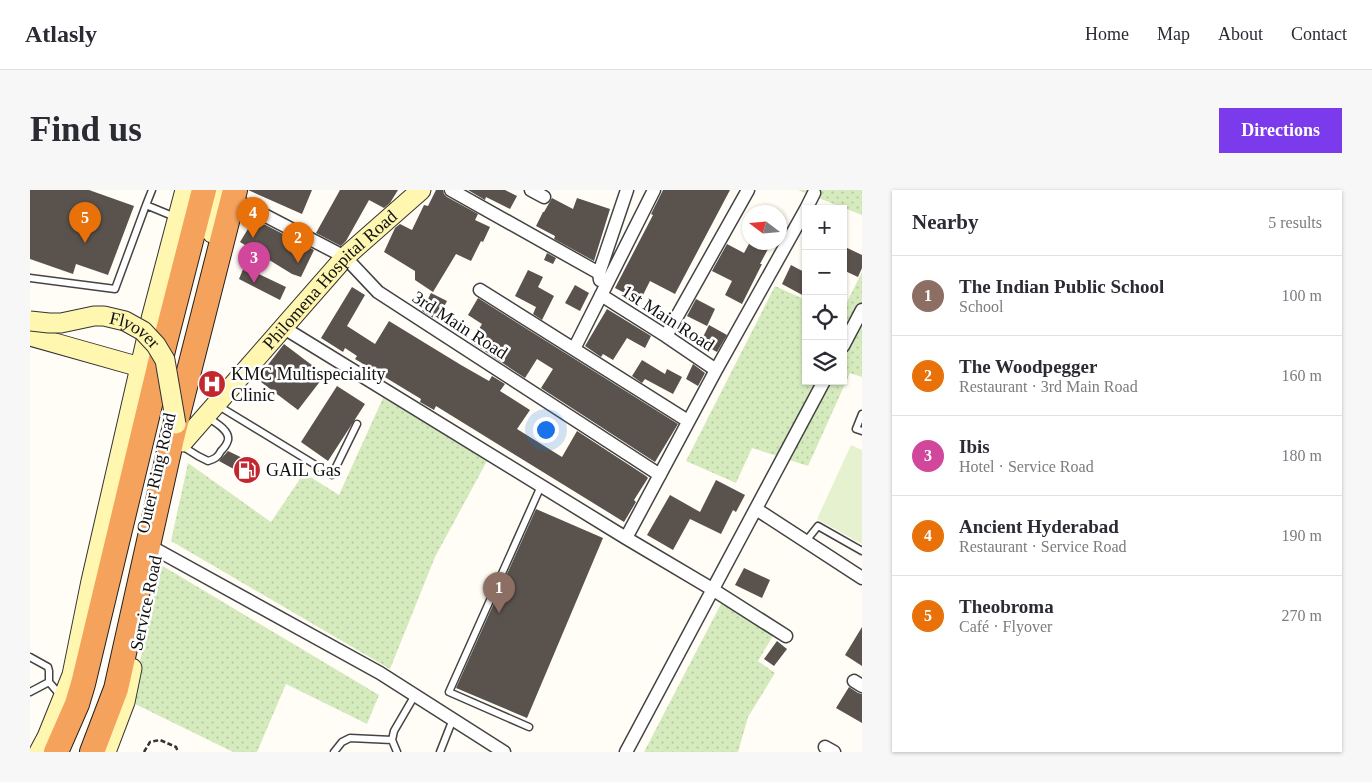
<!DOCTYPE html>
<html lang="en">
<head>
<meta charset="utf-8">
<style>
  :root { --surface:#fff; --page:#f7f7f7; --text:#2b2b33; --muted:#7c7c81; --line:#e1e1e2; --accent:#7c3aed }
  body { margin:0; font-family:Georgia,serif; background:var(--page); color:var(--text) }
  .controls { position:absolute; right:15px; top:15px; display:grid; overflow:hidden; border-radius:0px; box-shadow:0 1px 4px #0004 }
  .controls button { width:45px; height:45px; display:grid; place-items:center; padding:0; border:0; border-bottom:1px solid var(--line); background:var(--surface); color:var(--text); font:25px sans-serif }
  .compass { position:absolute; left:712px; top:15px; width:45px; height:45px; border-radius:50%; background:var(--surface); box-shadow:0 1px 4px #0004; rotate:286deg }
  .you { position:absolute; left:515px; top:239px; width:18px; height:18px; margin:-12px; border:4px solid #fff; border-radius:50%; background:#1a73e8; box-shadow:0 0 0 8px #1a73e833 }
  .badge { display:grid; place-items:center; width:32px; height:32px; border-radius:50%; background:var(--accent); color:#fff; font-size:16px; font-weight:700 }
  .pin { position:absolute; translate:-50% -41px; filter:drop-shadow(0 1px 2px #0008) }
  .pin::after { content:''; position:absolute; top:26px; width:18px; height:15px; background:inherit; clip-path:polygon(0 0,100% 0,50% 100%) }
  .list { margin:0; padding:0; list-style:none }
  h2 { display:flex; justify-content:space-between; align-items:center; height:65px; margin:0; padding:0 20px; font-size:21px }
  h2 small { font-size:16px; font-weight:400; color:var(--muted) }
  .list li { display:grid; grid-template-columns:32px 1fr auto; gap:15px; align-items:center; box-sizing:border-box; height:80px; padding:0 20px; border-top:1px solid var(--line) }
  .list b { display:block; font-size:19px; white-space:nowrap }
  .list p { margin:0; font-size:16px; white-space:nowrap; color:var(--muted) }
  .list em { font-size:16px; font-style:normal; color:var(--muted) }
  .icon { flex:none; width:28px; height:28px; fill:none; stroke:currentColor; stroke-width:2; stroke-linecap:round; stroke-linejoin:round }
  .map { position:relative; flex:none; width:832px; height:562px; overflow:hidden; border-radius:0px }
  header { display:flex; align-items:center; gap:30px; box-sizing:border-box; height:70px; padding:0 25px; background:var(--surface); border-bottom:1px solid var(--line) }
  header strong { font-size:24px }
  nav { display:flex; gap:28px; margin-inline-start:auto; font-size:18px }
  .intro { display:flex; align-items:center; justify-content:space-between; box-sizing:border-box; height:120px; padding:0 30px }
  h1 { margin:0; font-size:35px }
  .button { padding:12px 22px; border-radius:0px; background:var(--accent); color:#fff; font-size:18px; font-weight:700 }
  main { display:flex; gap:30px; padding:0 30px }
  aside { flex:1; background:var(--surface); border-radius:0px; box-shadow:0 1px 4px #0004 }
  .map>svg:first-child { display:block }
  .grass { fill:url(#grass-dots) }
  .pitch { fill:#e6f2cf }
  .building { fill:#5a524d }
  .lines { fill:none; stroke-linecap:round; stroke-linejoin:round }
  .lane-casing { stroke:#444; stroke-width:9 }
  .street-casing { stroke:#444; stroke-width:15 }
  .secondary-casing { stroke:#333; stroke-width:21 }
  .highway-casing { stroke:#222; stroke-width:26 }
  .path { stroke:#333; stroke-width:2.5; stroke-dasharray:5 2.5; stroke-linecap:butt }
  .lane { stroke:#fff; stroke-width:6 }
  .street { stroke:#fff; stroke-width:12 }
  .secondary { stroke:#fff6b0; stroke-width:19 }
  .highway { stroke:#f5a25d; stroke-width:24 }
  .secondary-bridge-casing { stroke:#333; stroke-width:21; stroke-linecap:butt }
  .secondary-bridge { stroke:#fff6b0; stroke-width:19 }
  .labels { text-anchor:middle; stroke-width:5; stroke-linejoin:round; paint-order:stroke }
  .street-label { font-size:18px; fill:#111; stroke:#fff }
  .poi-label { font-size:18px; fill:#111; stroke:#fff; text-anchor:start }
</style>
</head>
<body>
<header>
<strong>Atlasly</strong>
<nav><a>Home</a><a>Map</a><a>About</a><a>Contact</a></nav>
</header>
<div class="intro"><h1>Find us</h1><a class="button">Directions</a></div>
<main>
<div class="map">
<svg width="832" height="562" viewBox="0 0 832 562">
  <defs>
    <pattern id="grass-dots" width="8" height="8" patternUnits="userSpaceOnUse" patternTransform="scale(1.25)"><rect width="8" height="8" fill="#d5ebbd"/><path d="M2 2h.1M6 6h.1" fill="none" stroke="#b6c8a1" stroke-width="1.8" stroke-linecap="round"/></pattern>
  </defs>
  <rect width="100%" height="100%" fill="#fffdf5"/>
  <path class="grass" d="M768 0H832V25Z
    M832 82V187L820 183 778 276 722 258 706 293 656 271 745 96 776 110V191H813V120Z
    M353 208 457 271 405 367 360 479 141 351 158 273 241 332 274 283 309 305Z
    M131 375 349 505 337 534 256 494 227 562H203L101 512Z
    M693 410 746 441 728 471 745 483 718 527 708 562H614Z"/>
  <path class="pitch" d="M821 255 832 260V354L787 329Z"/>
  <path class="building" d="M0 0H59L104 16 78 85 46 74 43 84 0 69Z
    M218 0H282L272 24Z
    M310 0H368L360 13 354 18 339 10 316 51 311 56 286 43Z
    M406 0H413L414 4 417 7 448 24 445 30 460 37 453 52 451 51 441 71 426 64 403 102 385 90V81L354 62 365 38 370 34 382 40 394 15 398 16Z
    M438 0H475L487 6 480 19 456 7 455 10Z
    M633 0H700L645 104 620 91 610 111 585 98 623 25 621 24Z
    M522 8 543 19 547 8 580 19 564 71 524 49 525 46 506 36 513 22H514Z
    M224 29 284 60 271 87 262 84 210 52Z
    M720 52H725L738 59 730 74H732L712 114 695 105 702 91 682 81 697 54 714 63Z
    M813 56 832 65V78L828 87 813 80Z
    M517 63 526 68 523 74 514 70Z
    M761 75 776 83V107L752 94Z
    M214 77 256 97 250 110 209 89Z
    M498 80 513 87 508 97 524 106 512 130 503 124 506 117 485 106Z
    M545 95 559 103 550 121 535 113Z
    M322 97 335 105 317 136 345 154 359 131 431 175 459 191 462 186 475 194 470 201 500 220 487 239 532 267 547 241 616 286 618 288 604 310 606 312 594 332 406 216 404 220 390 212 391 209 325 169 327 166 315 158 313 162 291 148Z
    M401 103 417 111 407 130 392 121Z
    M448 108 648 234 625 272 511 198 523 179 507 169 495 188 441 152 452 134 438 125Z
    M666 109 685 119 677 136 657 126Z
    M577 119 621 146 615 158 597 148 583 170 573 164 571 167 555 156Z
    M679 135 697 145 687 162 670 153Z
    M254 154 295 185 268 220 227 189Z
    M612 170 635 184 637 179 652 187 643 204 615 189 612 193 602 186Z
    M663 174 675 183 668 196 656 189Z
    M307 196 335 214 298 271 271 252Z
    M198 261 227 275 220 288 189 271Z
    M686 290 715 305 706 322 703 320 691 344 660 329 643 360 617 345 640 305 670 322Z
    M506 319 573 348 497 528 426 498Z
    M714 378 740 390 732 408 705 395Z
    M832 437V476L815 465Z
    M747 451 757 459 744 476 734 469Z
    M819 497 828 503 832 504V533L806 518Z"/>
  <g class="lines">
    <g class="lane-casing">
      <path id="lane" d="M122 0 116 15 145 27
        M0 88 85 99 116 15
        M187 215 302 285 327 234
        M832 224 826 239 832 241
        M152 256 168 266 178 271C185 269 188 267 191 261 194 258 197 254 198 250 200 240 184 232 177 227
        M776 351 788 336 832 361
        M0 467 18 477 19 481V492
        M0 502 19 492 30 505
        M499 537 419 502 511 296
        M304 562 312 552 320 548 362 550
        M367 562 362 550 364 541 385 505
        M410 562 423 529"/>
    </g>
    <g class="street-casing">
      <path id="street" d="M421 0 569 83
        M501 0 514 7
        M213 14 315 67 348 102 630 285
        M776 19 784 3
        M570 90 569 83 597 0
        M450 100 658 231
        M571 105 636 146 686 180
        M254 138 596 348 682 399 756 446
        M636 146 718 0
        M813 156 832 120
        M544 159 624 0
        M726 319 832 388
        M596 348 686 180 776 19
        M127 360 350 483 474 562
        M824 491 832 496
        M795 557 804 562
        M596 562C661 438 728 315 794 191"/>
    </g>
    <g class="secondary-casing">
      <g id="secondary">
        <path d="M182 43 192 0"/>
        <path d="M0 146 110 177"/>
        <path id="s1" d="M153 252 315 67 391 0"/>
        <path d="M9 562 17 547 42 485 61 391 121 129 155 0"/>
        <path d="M76 562 95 512 102 478"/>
      </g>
    </g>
    <g class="highway-casing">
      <path id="highway" d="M26 562 47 514 53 494 135 152 174 0
        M62 562 86 499 142 248 205 0"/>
    </g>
    <path class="path" d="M114 562 120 552 130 550 146 557 148 562"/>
    <use href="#lane" class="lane"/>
    <use href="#street" class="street"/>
    <use href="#secondary" class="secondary"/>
    <use href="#highway" class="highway"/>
    <g class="secondary-bridge-casing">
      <g id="secondary-bridge">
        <path id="s2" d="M0 131 19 133H31L64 126H74L95 131 113 141 126 155 135 170 146 234"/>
      </g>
    </g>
    <use href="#secondary-bridge" class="secondary-bridge"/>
  </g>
  <defs>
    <g id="hospital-disc" transform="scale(1.4375)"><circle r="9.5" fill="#c4262e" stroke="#fff"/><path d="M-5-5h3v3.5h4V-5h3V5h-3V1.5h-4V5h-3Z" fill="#fff"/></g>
    <g id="fuel-disc" transform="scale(1.4375)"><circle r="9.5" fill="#c4262e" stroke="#fff"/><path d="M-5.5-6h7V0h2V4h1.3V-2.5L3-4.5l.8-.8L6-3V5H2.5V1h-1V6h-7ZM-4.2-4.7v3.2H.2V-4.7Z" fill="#fff"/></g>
  </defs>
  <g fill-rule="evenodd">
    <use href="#hospital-disc" x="182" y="194"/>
    <use href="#fuel-disc" x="217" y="280"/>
  </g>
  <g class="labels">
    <g class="street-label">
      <text dy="6" stroke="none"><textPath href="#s1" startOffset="219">Philomena Hospital Road</textPath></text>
      <text transform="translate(638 128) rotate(33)" y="6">1st Main Road</text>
      <text transform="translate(430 135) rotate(33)" y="6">3rd Main Road</text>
      <text dy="6" stroke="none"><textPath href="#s2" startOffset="109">Flyover</textPath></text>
      <text transform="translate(126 283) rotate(-77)" y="6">Outer Ring Road</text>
      <text transform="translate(116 413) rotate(-78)" y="6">Service Road</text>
    </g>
    <g class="poi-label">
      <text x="201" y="190">KMC Multispeciality<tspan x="201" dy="21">Clinic</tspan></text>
      <text x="236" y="286">GAIL Gas</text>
    </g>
  </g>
</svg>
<div class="controls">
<button>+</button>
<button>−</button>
<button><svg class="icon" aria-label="locate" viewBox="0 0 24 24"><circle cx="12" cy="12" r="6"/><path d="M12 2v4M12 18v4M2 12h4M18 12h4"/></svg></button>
<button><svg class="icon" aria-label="layers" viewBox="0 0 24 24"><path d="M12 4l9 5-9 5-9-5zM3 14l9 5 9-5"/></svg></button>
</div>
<svg class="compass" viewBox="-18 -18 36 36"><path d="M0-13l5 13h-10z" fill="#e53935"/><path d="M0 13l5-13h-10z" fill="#7c7c81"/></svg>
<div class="you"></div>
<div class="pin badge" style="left:469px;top:423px;background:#8d6e63">1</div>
<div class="pin badge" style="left:268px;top:73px;background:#e8710a">2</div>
<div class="pin badge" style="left:224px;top:93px;background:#d1479c">3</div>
<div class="pin badge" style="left:223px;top:48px;background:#e8710a">4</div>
<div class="pin badge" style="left:55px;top:53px;background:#e8710a">5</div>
</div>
<aside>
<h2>Nearby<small>5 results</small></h2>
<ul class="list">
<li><span class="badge" style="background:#8d6e63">1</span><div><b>The Indian Public School</b><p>School</p></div><em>100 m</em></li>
<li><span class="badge" style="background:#e8710a">2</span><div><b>The Woodpegger</b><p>Restaurant · 3rd Main Road</p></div><em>160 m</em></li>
<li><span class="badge" style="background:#d1479c">3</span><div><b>Ibis</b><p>Hotel · Service Road</p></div><em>180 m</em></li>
<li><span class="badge" style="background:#e8710a">4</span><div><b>Ancient Hyderabad</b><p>Restaurant · Service Road</p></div><em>190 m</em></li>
<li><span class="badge" style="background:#e8710a">5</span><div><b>Theobroma</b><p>Café · Flyover</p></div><em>270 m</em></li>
</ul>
</aside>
</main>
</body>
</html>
